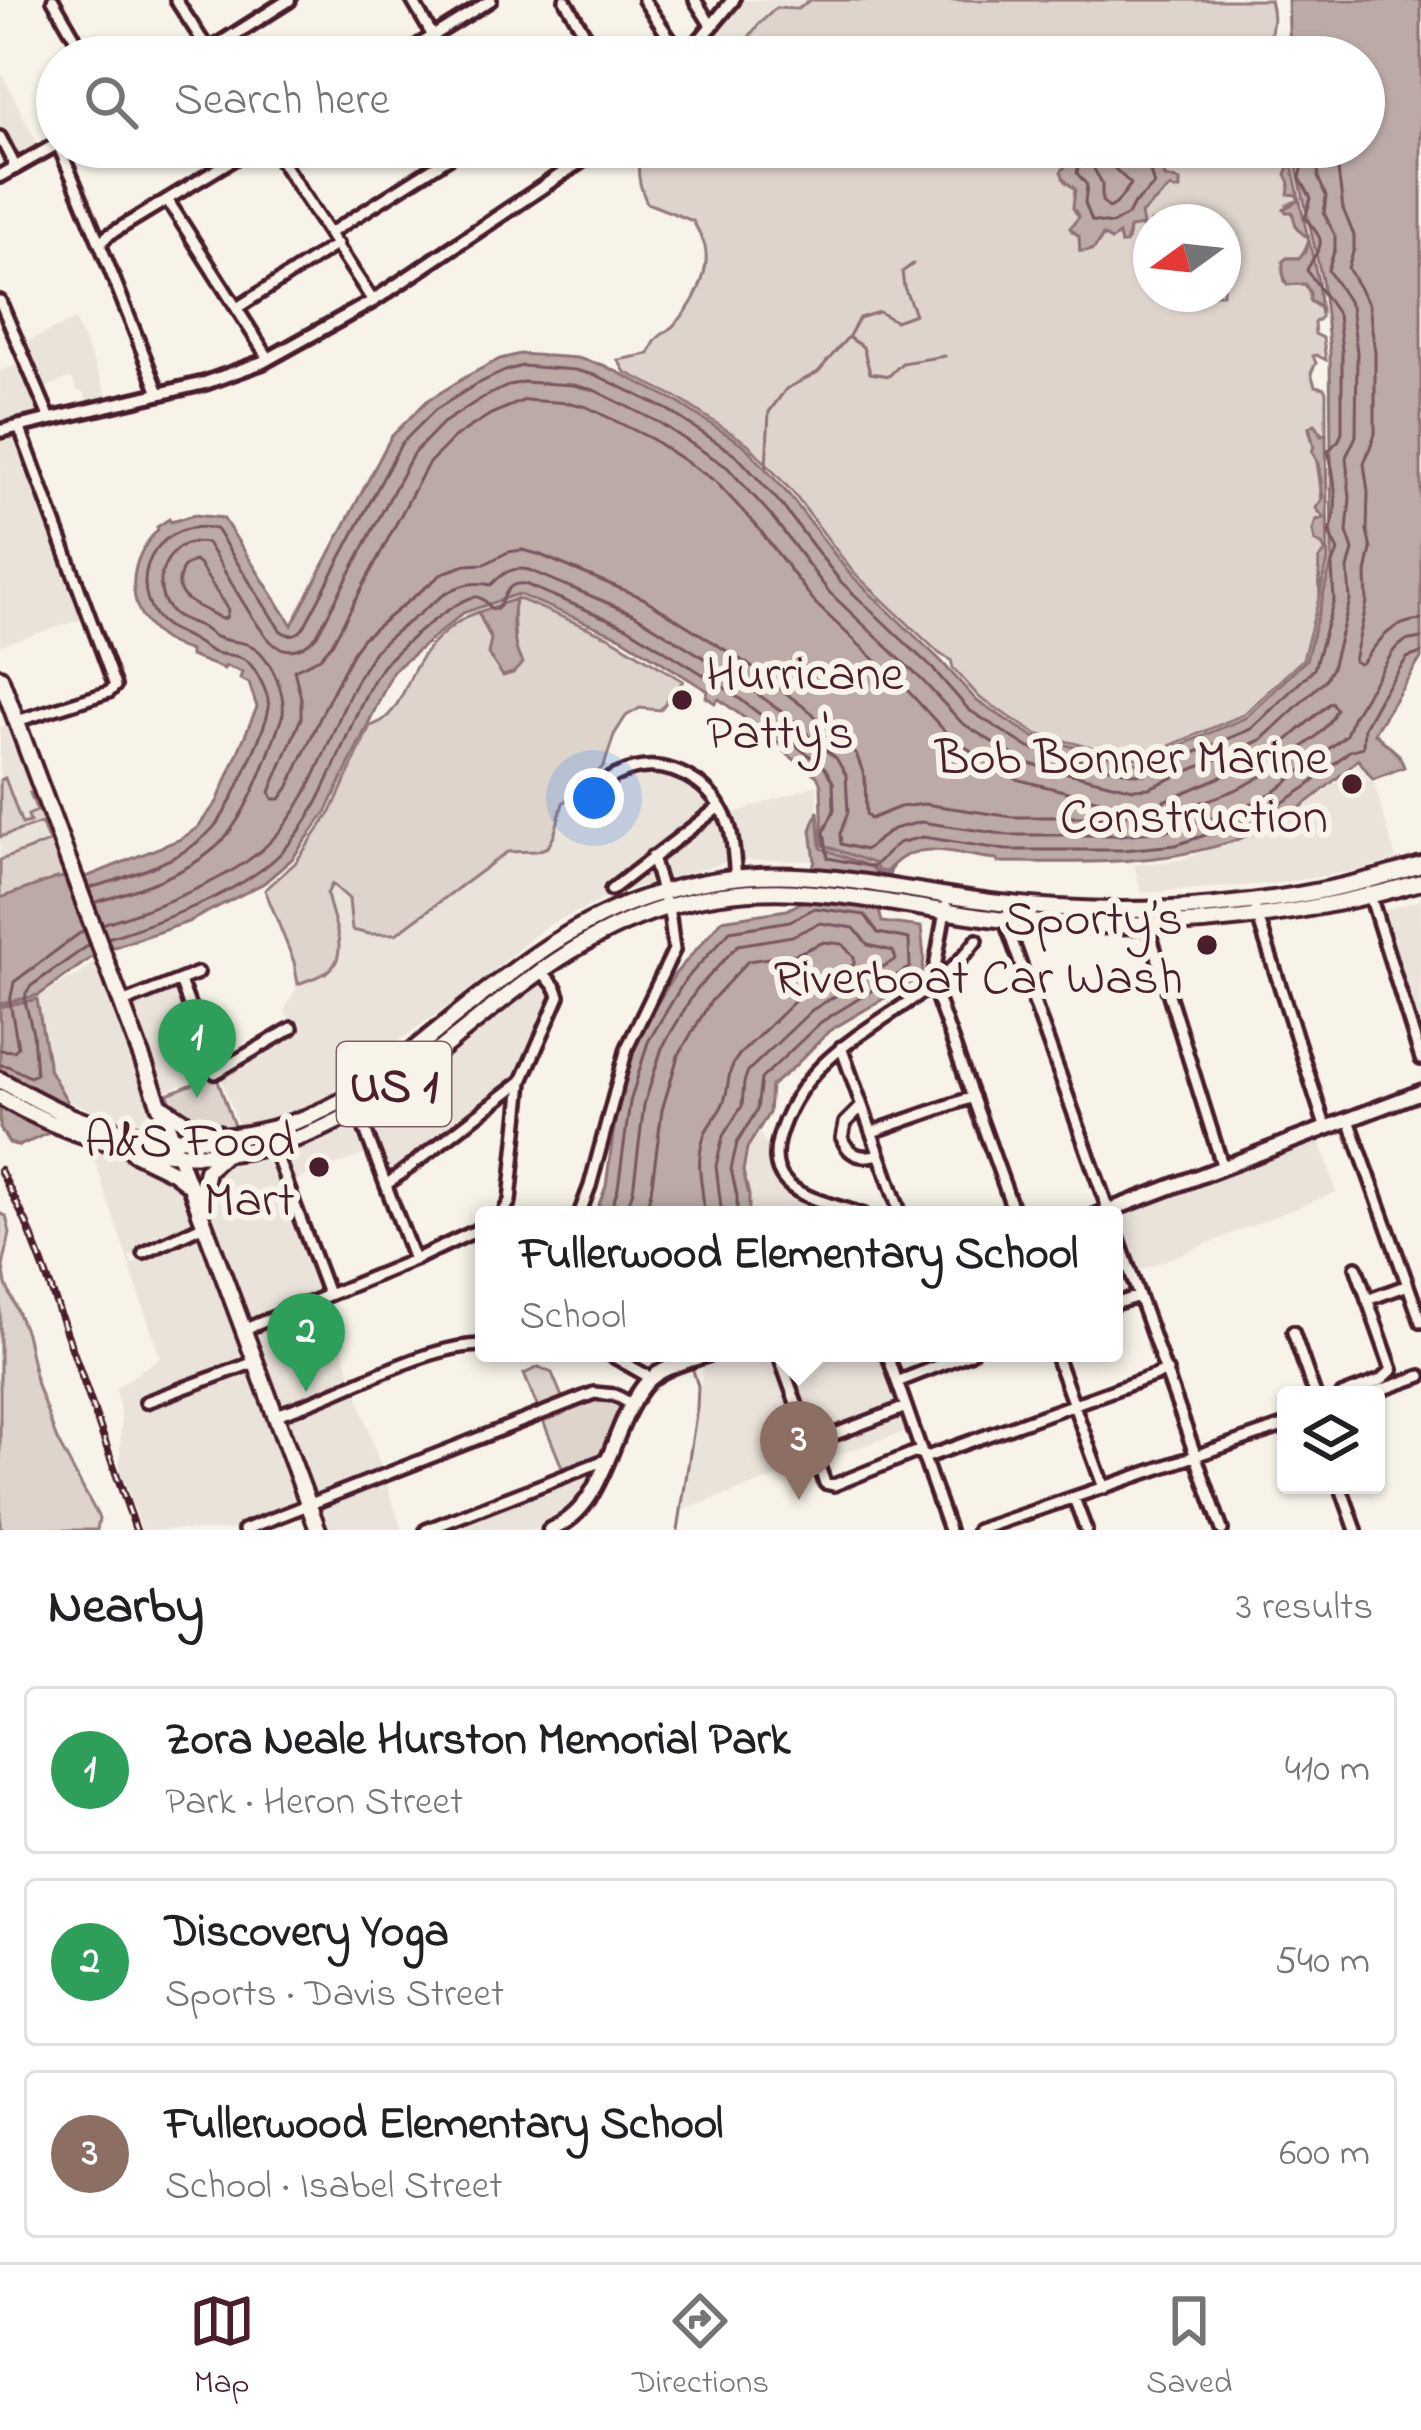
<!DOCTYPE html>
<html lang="en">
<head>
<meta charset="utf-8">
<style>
  :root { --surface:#fff; --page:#f2f2f2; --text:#202124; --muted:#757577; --line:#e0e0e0; --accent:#4a1f2b }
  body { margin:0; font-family:"Indie Flower",sans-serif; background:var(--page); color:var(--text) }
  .controls { position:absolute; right:36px; bottom:36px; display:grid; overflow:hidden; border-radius:12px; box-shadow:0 3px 9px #0004 }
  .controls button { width:108px; height:108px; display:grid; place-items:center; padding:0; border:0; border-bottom:3px solid var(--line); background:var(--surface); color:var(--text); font:60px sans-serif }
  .compass { position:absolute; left:1133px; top:204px; width:108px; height:108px; border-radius:50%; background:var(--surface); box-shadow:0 3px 9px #0004; rotate:255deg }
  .you { position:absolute; left:594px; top:798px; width:42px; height:42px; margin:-30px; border:9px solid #fff; border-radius:50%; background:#1a73e8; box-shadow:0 0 0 18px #1a73e833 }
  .badge { display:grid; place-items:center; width:78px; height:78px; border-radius:50%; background:var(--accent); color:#fff; font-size:39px; font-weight:700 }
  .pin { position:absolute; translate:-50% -99px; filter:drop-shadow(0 3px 6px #0008) }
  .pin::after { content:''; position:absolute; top:63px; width:42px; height:36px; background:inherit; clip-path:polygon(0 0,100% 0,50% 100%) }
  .popup { position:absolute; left:475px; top:1206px; width:648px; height:156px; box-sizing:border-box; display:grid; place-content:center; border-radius:12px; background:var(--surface); filter:drop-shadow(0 3px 9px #0005); font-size:39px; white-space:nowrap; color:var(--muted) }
  .popup b { font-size:45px; color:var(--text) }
  .popup::after { content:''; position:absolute; left:50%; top:100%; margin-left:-24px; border:24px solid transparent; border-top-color:var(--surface) }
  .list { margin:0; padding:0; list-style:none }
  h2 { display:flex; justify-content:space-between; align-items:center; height:156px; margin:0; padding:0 48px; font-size:51px }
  h2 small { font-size:39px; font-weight:400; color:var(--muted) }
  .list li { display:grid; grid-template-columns:78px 1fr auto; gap:36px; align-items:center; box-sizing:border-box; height:168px; margin:0 24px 24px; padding:0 24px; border:3px solid var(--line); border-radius:12px }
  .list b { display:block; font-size:45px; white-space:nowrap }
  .list p { margin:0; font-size:39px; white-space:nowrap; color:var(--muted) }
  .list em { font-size:39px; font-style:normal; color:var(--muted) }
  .icon { flex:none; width:66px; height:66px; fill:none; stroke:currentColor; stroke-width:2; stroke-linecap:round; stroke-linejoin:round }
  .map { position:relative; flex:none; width:1421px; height:1530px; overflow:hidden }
  .search { position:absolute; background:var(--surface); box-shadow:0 3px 9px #0004; left:36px; right:36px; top:36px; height:132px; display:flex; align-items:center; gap:30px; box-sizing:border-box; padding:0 42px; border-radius:66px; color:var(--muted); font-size:45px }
  .sheet { height:732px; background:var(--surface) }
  nav { display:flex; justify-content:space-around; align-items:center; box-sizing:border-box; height:168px; border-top:3px solid var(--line); background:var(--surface); font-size:33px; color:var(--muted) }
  nav a { display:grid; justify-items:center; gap:6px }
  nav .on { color:var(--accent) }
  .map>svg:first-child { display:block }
  .built { fill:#eae3da }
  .green { fill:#ded4cc; stroke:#947a7c; stroke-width:3; fill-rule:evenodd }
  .water { fill:#bcaaa7; stroke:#8e7275; stroke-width:3 }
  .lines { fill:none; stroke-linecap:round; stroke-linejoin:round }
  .shore { stroke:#78575d; stroke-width:3 }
  .stream { stroke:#8e7275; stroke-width:3 }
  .minor-casing { stroke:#4a1f2b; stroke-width:18 }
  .tertiary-casing { stroke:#4a1f2b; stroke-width:20 }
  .secondary-casing { stroke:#4a1f2b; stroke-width:21 }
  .primary-casing { stroke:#4a1f2b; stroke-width:22 }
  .trunk-casing { stroke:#4a1f2b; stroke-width:22 }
  .minor { stroke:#f7f3e8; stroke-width:9 }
  .tertiary { stroke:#f7f3e8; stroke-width:10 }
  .secondary { stroke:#f7f3e8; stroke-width:12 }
  .primary { stroke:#f7f3e8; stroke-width:14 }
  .trunk { stroke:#f7f3e8; stroke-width:14 }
  .rail-casing { stroke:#4a1f2b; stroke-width:8 }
  .rail { stroke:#f7f3e8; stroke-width:3; stroke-dasharray:9; stroke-linecap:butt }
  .poi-dot { fill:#4a1f2b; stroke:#f7f3e8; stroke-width:4.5 }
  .labels { text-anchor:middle; stroke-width:12; stroke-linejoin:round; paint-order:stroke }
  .shield { fill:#f7f3e8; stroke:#7e5f64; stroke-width:3 }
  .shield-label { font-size:48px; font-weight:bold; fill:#4a1f2b }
  .poi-label { font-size:51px; fill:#4a1f2b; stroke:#f7f3e8; text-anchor:end }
</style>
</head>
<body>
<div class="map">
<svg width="1421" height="1530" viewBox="0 0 1421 1530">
  <rect width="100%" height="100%" fill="#f7f3e8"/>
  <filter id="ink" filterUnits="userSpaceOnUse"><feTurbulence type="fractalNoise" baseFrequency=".00833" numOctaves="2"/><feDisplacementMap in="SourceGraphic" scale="24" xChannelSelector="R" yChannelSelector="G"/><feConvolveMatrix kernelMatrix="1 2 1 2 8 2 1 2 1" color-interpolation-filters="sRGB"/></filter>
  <g filter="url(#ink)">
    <path class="built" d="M738 0H811L798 9 758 25 734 57H692L718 29Z
      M0 70 42 153 0 176Z
      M75 320 110 401 84 407 88 402 84 393 77 391 73 380 68 378 43 389 23 343Z
      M22 363 44 416 0 426V371Z
      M15 431 87 618 0 645V435Z
      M17 721 74 876 57 878 0 898V727Z
      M1358 765 1370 781 1374 782 1396 859 1360 870 1280 883 1142 893 1134 865 1180 860 1270 829 1295 815Z
      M604 766 622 768 586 789 572 802 577 807 604 786 630 773 656 770 688 782 706 796 713 806 647 855 605 890 611 895 649 865 655 882 625 890 546 926 462 997 419 1026 310 1110 262 1127 235 1128 238 1124 222 1080 218 1077 274 1041 297 1030 284 1011 298 984 326 972 331 916 327 894 333 884 396 934 507 852 537 851 548 847 554 836 563 803Z
      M817 785 818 811 812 830 815 861 739 860 735 830 729 815Z
      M718 813 726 832 730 861 664 880 657 858Z
      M1421 900V1043L1380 911Z
      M100 957 152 1100 146 1118 137 1124 100 1114 67 1100 49 1069 46 1055 45 1031 37 999 66 980 79 975Z
      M544 980 552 990 554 1001 518 1079 389 1178 366 1118 413 1084 436 1062 479 1033Z
      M177 987 208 1069 191 1081 166 1091 164 1096 169 1107 163 1103 128 1005Z
      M358 1122 369 1153 290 1182 281 1155 326 1140Z
      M759 1132 771 1153 774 1171 784 1186 799 1197 851 1215H749V1195L743 1172 747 1148Z
      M1319 1136 1336 1192 1136 1272 1114 1213Z
      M89 1144 126 1154 171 1175 185 1188 199 1223 129 1257 133 1264 202 1231 249 1360 141 1400 143 1407 252 1367 303 1504 232 1530H142L120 1471 121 1416 116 1388 160 1357Z
      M271 1157 322 1292 246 1325 204 1209 207 1182 219 1162H243Z
      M327 1299 353 1382 278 1410 249 1332Z
      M723 1353H773L811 1464 679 1512 704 1363 680 1369 652 1384 654 1381 684 1367Z
      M783 1353H882L901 1405 812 1438Z
      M356 1390 382 1472 312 1500 281 1418Z
      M903 1412 909 1430 820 1461 814 1446Z
      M599 1467 582 1500 555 1524 538 1530H449L448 1526Z
      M385 1480 402 1530H323L315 1508Z"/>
    <path class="green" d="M811 0H1270C1277 25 1269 32 1266 57H734L758 25 776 8 798 9Z
      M644 147H1065L1062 153 1067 164 1063 178 1076 189 1073 207 1079 217 1072 231 1079 236 1080 251 1092 250 1103 235 1111 240 1119 234 1121 244 1128 240 1129 228 1142 226 1141 214 1172 186 1162 171C1170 155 1182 156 1197 154V150L1216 151V147H1264L1282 160 1290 158 1292 164 1290 183 1299 200 1287 205 1293 214 1297 229 1308 236 1309 244 1299 258H1287C1282 267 1282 271 1285 281L1305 283 1310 293V301L1321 309V317L1314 323 1315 334 1323 338 1326 360 1316 355 1313 356 1316 363 1311 373 1315 386 1324 388 1326 392V434L1322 435 1317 426 1309 428C1317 457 1322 483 1322 515L1324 518 1313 530 1315 541 1322 545 1326 552 1319 560 1320 594 1303 659 1243 715 1139 759 1036 734 980 698 953 668 951 660 940 654 852 571 794 494 748 444 676 397 625 372 618 360 649 354C658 333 658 339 673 326 692 309 711 273 705 247 703 238 697 229 693 221L647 203C638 183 635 168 644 147ZM1151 222H1223V294H1151Z
      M517 598 610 637 683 681 660 710 640 708 626 716 614 735 604 766 563 803 554 836 548 847 537 851 507 852 396 934H369L352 930 349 899 332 884 327 894C331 917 352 955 327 972 319 977 307 980 298 984L294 962 265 890 295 863 331 812 370 726C399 719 405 682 420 660 432 641 457 619 478 612L518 660 515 650 513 603Z
      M5 778 22 824 30 822 28 815 37 811 30 793H34L65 877 0 898V860L49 842 41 823 0 837V780Z
      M208 1071 213 1078 218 1081 234 1126C205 1129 180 1121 167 1094L193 1084Z
      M0 1213 6 1216 10 1233 3 1267 6 1284 26 1333 37 1385 57 1440 99 1518 97 1530H5L0 1526Z
      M539 1367 552 1373 567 1409C587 1401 606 1393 625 1408L603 1457 564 1472 524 1374Z"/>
    <path class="water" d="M1288 0H1421V658L1374 733 1399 755 1404 767 1373 779 1358 759C1331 784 1302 810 1270 826 1184 868 1091 862 998 862L997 859C954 856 918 834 886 872L878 871 875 864 823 845 821 785 817 776 784 752 785 748 719 699 715 703 706 697 708 691 621 637 518 594 463 613 393 671 327 811 292 859 264 883 188 922 99 952 39 995 0 1004V898L57 878 89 876 181 839 197 828 217 802 257 707 249 683 240 679 242 672 226 666 224 669 190 656V651C178 647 166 642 156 633 124 606 128 558 158 530L157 527 169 519 171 522 194 515 223 518 292 625 391 437 427 401 469 375 500 359 520 354 577 358 603 365 674 400 745 446 790 496 849 573 941 661 977 701 1034 737 1139 763 1245 718 1306 660 1332 561 1330 352 1322 280 1297 169 1296 147H1364V57H1290Z
      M1065 147H1135L1134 150 1138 154 1155 151V147H1216V151L1203 149 1197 151 1196 160H1189L1182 154 1178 156 1177 161 1166 163 1163 174 1165 177 1180 181V189L1174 190 1171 187 1141 214 1143 226 1129 228 1126 243 1121 244 1119 235 1111 240 1103 235C1097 246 1095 252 1080 251L1079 236 1070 228 1079 217 1073 208 1075 189 1066 182 1061 172 1067 164 1062 153Z
      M1264 147H1291L1293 169 1308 238 1297 229 1292 212H1286L1284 209 1299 200 1297 195 1288 194 1290 183 1286 174 1292 160 1290 158 1277 159Z
      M1309 240 1318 281 1321 314 1319 306 1310 301V293L1305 284 1287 285 1283 273V261L1287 258H1299L1305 252Z
      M1315 424 1321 435 1326 434 1328 561 1320 594 1319 559 1326 551 1322 545 1315 541 1313 530 1316 520 1324 518 1316 508 1323 498 1319 464 1312 452 1314 446 1309 427Z
      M516 599C510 612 513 652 523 663L513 673 503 676 488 654 491 639 478 612Z
      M818 811 821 848 872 867 877 874 885 875 891 870 887 881 812 871 815 861 811 830Z
      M805 895 878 907 882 922 921 927 924 957 922 976 829 1031 794 1067 771 1086 769 1113 747 1148 743 1171 749 1195V1215H595L606 1186 618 1099 637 1037 675 974 722 920 787 910 802 902Z
      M37 999 49 1069 67 1101 65 1109 0 1074V1007Z
      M0 1102 54 1131 19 1146 9 1143 0 1128Z"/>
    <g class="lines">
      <path class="shore" d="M1075 147 1079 162 1077 173 1087 185 1085 203 1092 221 1112 224 1128 215 1133 205 1154 185 1149 168C1137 162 1123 166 1123 147
        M1090 147 1094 169 1102 183V201L1109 208 1116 204 1131 184 1112 166 1108 147
        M1335 147 1343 209 1354 235V249L1348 268 1369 305 1375 352V434L1364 464 1368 492 1367 531 1371 549 1366 573 1367 602 1354 661 1359 664 1363 662C1380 639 1391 622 1421 620
        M525 400 570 403 587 407 652 439 715 481 756 525 816 604 909 692 951 738 1016 779 1123 806 1127 809 1126 815 1121 817H1013L924 804 900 807 870 819 866 814 865 778 857 756 849 745 823 725 812 713 746 663 643 598 538 554 522 550 508 552 485 564 466 565 443 573 363 638 354 650 325 707 288 788 280 799H273L270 792 301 718V698L294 670 320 658 332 644 428 464 456 436 491 414Z
        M194 561 199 564 228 610 226 618 221 619C205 607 172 602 180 576 183 565 185 566 194 561Z
        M1331 702 1336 709C1329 728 1314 738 1298 751 1253 787 1224 796 1169 812L1162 810 1164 801 1268 757Z
        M89 888C120 880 165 865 191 847 201 840 211 832 218 822 229 808 270 721 269 705 268 693 258 673 250 664 242 654 227 656 216 653 206 650 201 644 193 640 179 631 165 629 155 615 126 570 164 517 216 529L280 630C288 637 298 636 304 627L401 444 435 410 475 385 505 371 522 366 575 370 598 376 668 410 736 455 781 504 840 581 933 669 969 710 1029 748 1135 774H1144L1251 729 1314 669 1334 600 1332 566 1338 551 1329 533C1340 511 1335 475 1328 451L1339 440 1342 432V351L1338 315 1307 270C1321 242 1329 245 1305 218L1311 198 1300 178C1303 165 1308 155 1294 147
        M94 903C134 890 183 876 215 848 248 818 268 756 283 714 285 694 274 667 260 652 248 640 230 643 216 637 210 634 206 629 200 626 192 622 182 620 174 614 156 598 157 571 172 554 181 543 194 541 207 543 221 563 259 635 275 645 291 655 306 648 317 635L413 454 443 423 482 398 510 385 523 382 573 385 594 390 660 423 727 467 770 514 829 592 922 680 962 723 1026 763 1133 789 1149 788 1261 740 1325 680 1332 668 1350 600 1348 569 1353 550 1347 532 1350 498 1346 457 1356 436 1357 352 1351 306 1328 270 1335 249V235L1324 213 1326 196 1318 177 1319 161 1315 147
        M102 924C151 909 232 880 268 844 320 794 331 717 370 658 382 639 408 624 425 609 446 592 463 579 491 585 503 573 512 566 529 570L634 614 736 678 801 726 810 738 836 758 846 775 848 812 840 834 841 844 865 850 893 829 921 822 1009 835H1122L1173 830 1226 814 1257 801 1277 790 1346 735 1352 718 1394 650 1405 641 1421 638
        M108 938C159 922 243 892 281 853 332 801 343 724 382 667 393 652 460 594 478 597 485 599 488 604 492 609H497C506 598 505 581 525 584L627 627 728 690 791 738 798 747 825 768 833 782 834 810 824 832 828 858 873 867 898 843 923 837 1006 850H1123L1176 845 1264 815 1308 786 1349 751 1363 747 1364 727 1381 696 1407 658 1421 653
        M0 1050 14 1051 18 1047 10 1002 14 982 84 930
        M0 1065 8 1066 30 1077 36 1074 33 1033 25 1001 26 993 31 986 89 945
        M609 1215 618 1188 630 1102 648 1042 685 980 730 931 790 921 815 908 865 915 878 933 909 939 910 967 821 1022 761 1079 757 1110 737 1143 731 1169 737 1196V1215
        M624 1215 633 1191 644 1105 662 1048 696 990 738 945 792 936 820 923 854 928 868 945 893 951 896 959 812 1010 748 1071 744 1082 742 1106 723 1136 716 1166 722 1215
        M644 1215 651 1192 662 1110 678 1056 711 1001 748 961 796 954 824 942 842 944 854 957V964L801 995 739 1055C725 1073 731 1082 724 1101 720 1114 708 1123 704 1136 694 1168 704 1184 704 1215"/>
      <path class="stream" d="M849 336 859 318 879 312 895 321 915 314 904 287 902 272 913 264
        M766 468 769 412 786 389 818 372 848 337 863 347 870 373 889 376 902 363 945 356
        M687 1353V1354
        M678 1530 697 1408 698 1386 692 1367"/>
      <g class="minor-casing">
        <path id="minor" d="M53 0 86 57
          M176 0 213 57
          M412 0 445 57
          M565 0 598 57
          M644 0 682 57
          M695 0 712 27
          M399 57 491 0
          M0 137 16 168
          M59 147C95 228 126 310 159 393
          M272 147 373 301
          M168 201 269 359
          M330 233 466 147
          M102 243 107 236 254 147
          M0 301 50 419
          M237 308 337 244
          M17 721 109 692 115 686 19 426
          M578 802C615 769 653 752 698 783 713 794 725 811 730 829 734 844 734 861 736 877
          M611 890 719 807
          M1369 892 1421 1059
          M946 906 932 984 1015 1215
          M1256 911 1326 1129
          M1005 921 1110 1215
          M1146 921 1223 1168
          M180 981 215 1073 292 1028
          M122 1003 198 973
          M841 1047 901 1215
          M862 1106 845 1123 842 1138C849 1156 862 1159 879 1154
          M357 1108 414 1260
          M1349 1120 1421 1322
          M267 1130 328 1294
          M872 1132 973 1097
          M386 1185 522 1081 559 996 556 988 541 970
          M502 1215 510 1201 522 1081
          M579 1215 590 1186 627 1048 674 950 670 918 652 857
          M864 1215C843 1207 802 1199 787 1183 775 1171 774 1156 778 1140 808 1032 917 1021 977 940
          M1114 1226 1222 1530
          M144 1253 204 1225
          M1367 1300 1408 1285
          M1114 1304 1139 1296
          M243 1330 414 1260 484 1227
          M1293 1332 1315 1395
          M607 1353 651 1378
          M778 1353 825 1483 834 1485 921 1450
          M887 1353 949 1530
          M1055 1353 1104 1488
          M897 1382 971 1353
          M1342 1395 1381 1380 1392 1370 1356 1267
          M1367 1395 1421 1376
          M146 1402 255 1362
          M275 1415C339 1397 420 1345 484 1345
          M809 1444 906 1407
          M924 1458 1167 1371
          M1340 1485 1356 1530
          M1074 1498 1086 1530
          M244 1530 594 1393 615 1395 633 1405
          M426 1530 608 1459
          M978 1530 1286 1425"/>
      </g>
      <g class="tertiary-casing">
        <path id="tertiary" d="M199 57 289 0
          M686 57 733 0
          M0 176 57 144
          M0 431 205 383 263 362 373 301 602 147"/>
      </g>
      <g class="secondary-casing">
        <path id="secondary" d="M178 1154 198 1209
          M1097 1215 1421 1092
          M550 1530C611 1505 608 1423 649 1380 664 1366 692 1360 711 1353"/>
      </g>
      <g class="primary-casing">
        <path id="primary" d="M0 677 174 1144
          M199 1210 318 1530"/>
      </g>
      <g class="trunk-casing">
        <path id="trunk" d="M0 1080C26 1094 53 1110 81 1120 170 1151 271 1144 352 1095 395 1068 434 1032 474 1001 532 955 588 914 660 893 784 855 878 889 1000 903 1140 919 1286 908 1421 865
          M0 1097C117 1165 253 1180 370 1102 469 1036 547 944 664 908 784 870 888 907 1006 920 1146 934 1286 921 1421 882
          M159 1105 186 1123 218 1133
          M134 1153 173 1172 190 1185
          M199 1210 207 1170 226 1153"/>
      </g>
      <use href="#minor" class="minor"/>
      <use href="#tertiary" class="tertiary"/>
      <use href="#secondary" class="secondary"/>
      <use href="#primary" class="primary"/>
      <use href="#trunk" class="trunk"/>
      <g class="rail-casing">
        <path id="rail" d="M0 1170 26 1222 43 1266 136 1530"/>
      </g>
      <use href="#rail" class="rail"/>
    </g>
  </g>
  <g class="poi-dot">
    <circle cx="682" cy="700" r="12"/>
    <circle cx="1352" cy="784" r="12"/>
    <circle cx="1207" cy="945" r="12"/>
    <circle cx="319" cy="1167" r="12"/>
  </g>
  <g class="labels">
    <rect class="shield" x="337" y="1042" width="114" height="84" rx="9"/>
    <g class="shield-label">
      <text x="394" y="1101">US 1</text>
    </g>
    <g class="poi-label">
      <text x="706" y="689" text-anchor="start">Hurricane<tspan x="706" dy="59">Patty's</tspan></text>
      <text x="1328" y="773">Bob Bonner Marine<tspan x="1328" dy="59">Construction</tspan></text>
      <text x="1183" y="934">Sporty’s<tspan x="1183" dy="59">Riverboat Car Wash</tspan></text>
      <text x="295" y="1156">A&amp;S Food<tspan x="295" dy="59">Mart</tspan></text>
    </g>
  </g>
</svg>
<div class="controls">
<button><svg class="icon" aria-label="layers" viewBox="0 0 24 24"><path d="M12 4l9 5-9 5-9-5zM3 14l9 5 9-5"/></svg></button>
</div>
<svg class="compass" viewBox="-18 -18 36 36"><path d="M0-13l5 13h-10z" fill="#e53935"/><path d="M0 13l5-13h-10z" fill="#757577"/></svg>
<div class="you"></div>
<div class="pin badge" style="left:197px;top:1098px;background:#2e9e5b">1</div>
<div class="pin badge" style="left:306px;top:1392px;background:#2e9e5b">2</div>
<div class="pin badge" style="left:799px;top:1500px;background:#8d6e63">3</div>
<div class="popup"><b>Fullerwood Elementary School</b>School</div>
<div class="search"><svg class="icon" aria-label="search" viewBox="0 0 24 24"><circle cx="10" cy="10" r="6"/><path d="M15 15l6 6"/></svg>Search here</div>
</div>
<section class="sheet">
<h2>Nearby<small>3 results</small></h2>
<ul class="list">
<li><span class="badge" style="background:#2e9e5b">1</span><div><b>Zora Neale Hurston Memorial Park</b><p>Park · Heron Street</p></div><em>410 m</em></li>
<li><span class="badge" style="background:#2e9e5b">2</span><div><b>Discovery Yoga</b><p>Sports · Davis Street</p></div><em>540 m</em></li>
<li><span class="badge" style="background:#8d6e63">3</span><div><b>Fullerwood Elementary School</b><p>School · Isabel Street</p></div><em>600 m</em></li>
</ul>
</section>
<nav>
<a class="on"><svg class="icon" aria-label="map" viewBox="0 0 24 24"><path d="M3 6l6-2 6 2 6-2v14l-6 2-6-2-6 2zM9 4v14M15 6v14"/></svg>Map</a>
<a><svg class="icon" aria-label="directions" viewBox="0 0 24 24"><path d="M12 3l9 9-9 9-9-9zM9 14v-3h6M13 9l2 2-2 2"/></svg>Directions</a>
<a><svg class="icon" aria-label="saved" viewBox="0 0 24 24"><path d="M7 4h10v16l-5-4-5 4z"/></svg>Saved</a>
</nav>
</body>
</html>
